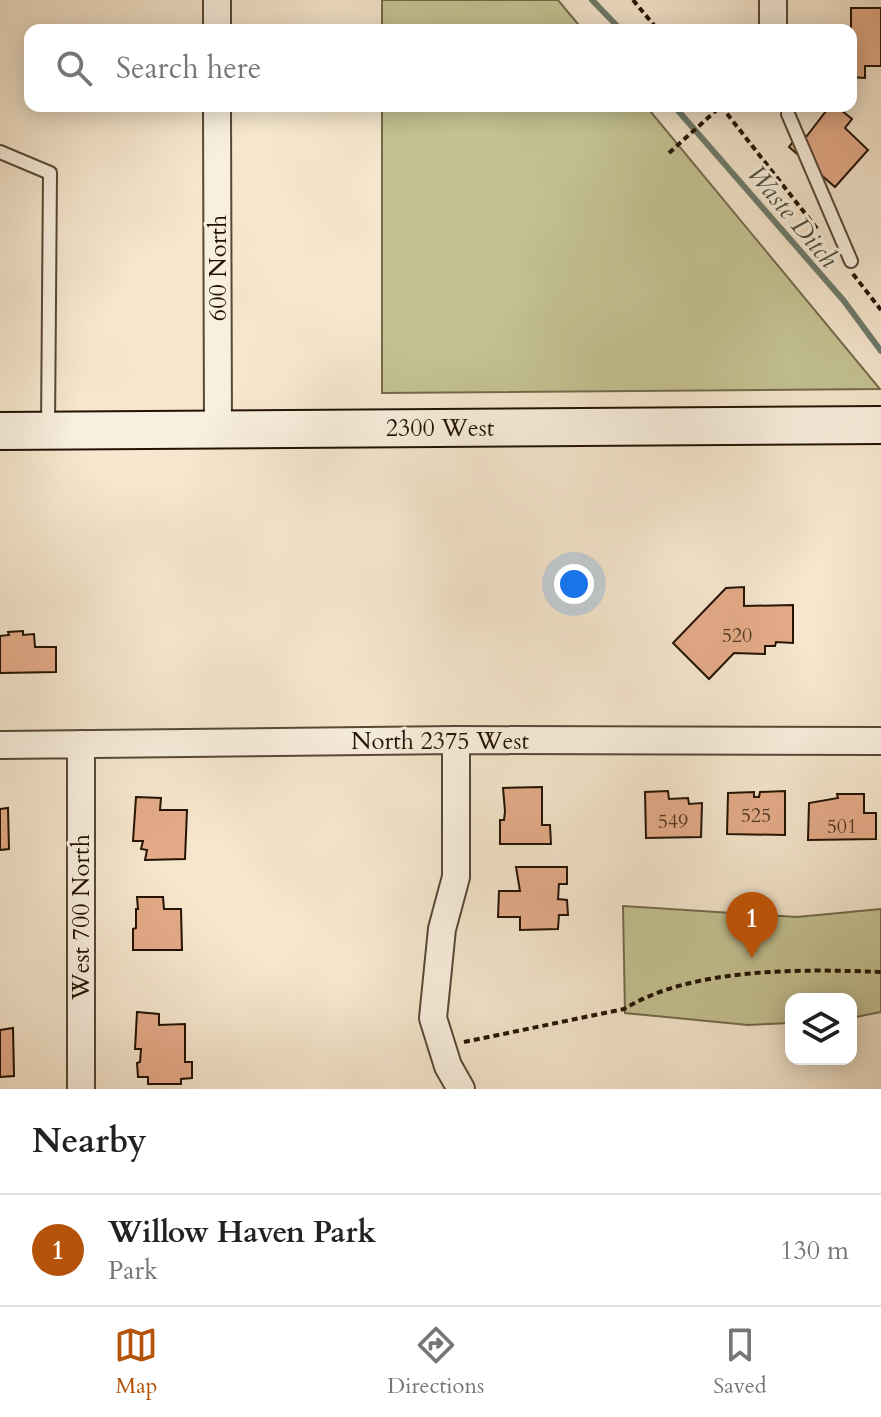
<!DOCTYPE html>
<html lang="en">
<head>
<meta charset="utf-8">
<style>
  :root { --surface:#fff; --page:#f6f6f6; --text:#222; --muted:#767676; --line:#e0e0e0; --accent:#b45309 }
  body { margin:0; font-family:Cardo,serif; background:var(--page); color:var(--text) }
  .controls { position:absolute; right:24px; bottom:24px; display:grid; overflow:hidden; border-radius:16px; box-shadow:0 4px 20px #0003 }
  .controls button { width:72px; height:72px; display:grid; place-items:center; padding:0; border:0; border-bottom:2px solid var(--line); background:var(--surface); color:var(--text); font:40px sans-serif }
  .you { position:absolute; left:574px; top:584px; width:28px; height:28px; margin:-20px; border:6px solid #fff; border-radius:50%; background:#1a73e8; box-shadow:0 0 0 12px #1a73e833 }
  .badge { display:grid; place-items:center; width:52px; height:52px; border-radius:50%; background:var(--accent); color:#fff; font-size:26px; font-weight:700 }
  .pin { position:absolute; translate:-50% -66px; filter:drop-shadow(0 2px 4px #0008) }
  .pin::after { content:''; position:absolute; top:42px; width:28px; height:24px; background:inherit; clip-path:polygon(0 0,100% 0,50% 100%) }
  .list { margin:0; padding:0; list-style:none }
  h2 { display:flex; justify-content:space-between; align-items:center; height:104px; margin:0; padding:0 32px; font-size:34px }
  h2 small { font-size:26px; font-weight:400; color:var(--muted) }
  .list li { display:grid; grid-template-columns:52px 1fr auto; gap:24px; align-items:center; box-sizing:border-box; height:112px; padding:0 32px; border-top:2px solid var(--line) }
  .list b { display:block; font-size:30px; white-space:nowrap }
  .list p { margin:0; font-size:26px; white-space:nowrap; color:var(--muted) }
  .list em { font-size:26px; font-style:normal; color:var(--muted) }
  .icon { flex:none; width:44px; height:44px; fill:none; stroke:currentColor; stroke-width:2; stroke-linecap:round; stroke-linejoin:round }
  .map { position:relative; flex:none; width:881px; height:1089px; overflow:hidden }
  .search { position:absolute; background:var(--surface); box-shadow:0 4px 20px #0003; left:24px; right:24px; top:24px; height:88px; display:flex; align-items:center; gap:20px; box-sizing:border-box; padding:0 28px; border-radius:16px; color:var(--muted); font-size:30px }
  .sheet { height:216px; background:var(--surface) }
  nav { display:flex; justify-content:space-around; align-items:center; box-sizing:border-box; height:112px; border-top:2px solid var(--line); background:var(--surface); font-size:22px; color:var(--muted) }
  nav a { display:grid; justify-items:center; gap:4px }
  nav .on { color:var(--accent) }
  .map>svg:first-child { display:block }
  .green { fill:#c4c293; stroke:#746a4b; stroke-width:2 }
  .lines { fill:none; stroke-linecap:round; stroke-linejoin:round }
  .stream { stroke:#6c7b6b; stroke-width:6 }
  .building { fill:#e4ab89; stroke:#231303; stroke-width:2 }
  .service-casing { stroke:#584836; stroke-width:16 }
  .minor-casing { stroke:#584836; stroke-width:30 }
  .secondary-casing { stroke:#231303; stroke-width:40 }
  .path { stroke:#231303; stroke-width:4; stroke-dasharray:6 4; stroke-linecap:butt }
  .service { stroke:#f8efde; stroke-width:12 }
  .minor { stroke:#f8efde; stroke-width:26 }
  .secondary { stroke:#f8efde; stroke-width:36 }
  .labels { text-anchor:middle; stroke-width:6; stroke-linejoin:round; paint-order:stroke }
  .number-label { font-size:20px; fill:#533924 }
  .street-label { font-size:24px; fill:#231303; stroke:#f8efde }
  .water-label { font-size:26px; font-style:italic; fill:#4e5040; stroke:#f8efde }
</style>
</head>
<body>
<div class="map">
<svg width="881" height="1089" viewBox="0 0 881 1089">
  <rect width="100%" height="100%" fill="#f5e6cd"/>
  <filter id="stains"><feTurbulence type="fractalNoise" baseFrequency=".0025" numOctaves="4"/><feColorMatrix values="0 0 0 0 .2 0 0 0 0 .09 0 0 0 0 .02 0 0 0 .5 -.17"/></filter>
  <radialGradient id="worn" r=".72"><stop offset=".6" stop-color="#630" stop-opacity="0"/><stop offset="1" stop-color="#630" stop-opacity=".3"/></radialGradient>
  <path class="green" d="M382 0H558L583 30H382Z
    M382 106H646L880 389 382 393Z
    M623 906 797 917 881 909V1012L851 1018V999H791V1023L748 1025 625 1013Z"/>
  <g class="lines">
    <path class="stream" d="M592 0 621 30
      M674 106 844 301 881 351"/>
  </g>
  <path class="building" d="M851 8H881V66H865V78L851 77Z
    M830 106H836L852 119 845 128 868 150 835 187 789 147 801 132 806 137Z
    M744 587V606L793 605V643L776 642 775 646H765V654L734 653 709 679 673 643 726 588Z
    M23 631V635L34 634 35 647H56V672L0 673V636L9 635 8 632Z
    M542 787V825H550L551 844H500V820H504L505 811 503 788Z
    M668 791 669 799 688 798 689 804 702 803 701 837 646 838 645 792Z
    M785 791V835L727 834 728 793 754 792V797H759L760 792Z
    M837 794H864V813H876V839L808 840 809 803 838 798Z
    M136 797 161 798 160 810H187L185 859 145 860 147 850 141 849 143 841H133Z
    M8 808 9 849 0 850V809Z
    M516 867H567V884H559L558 899 567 900 568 915H559L558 929 520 930V917H498L499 891H520Z
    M137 897H163L164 909H181L182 950H133V929L136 928V909H138Z
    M137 1012 159 1014V1025L185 1024V1062H192V1078L181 1079V1084H148V1077H138L137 1063 140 1062 141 1049H135Z
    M13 1028 14 1076 0 1077V1030Z"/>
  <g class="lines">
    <g class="service-casing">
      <path id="service" d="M788 114 851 261
        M0 152 50 173 48 428"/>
    </g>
    <g class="minor-casing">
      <path id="minor" d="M217 0V30
        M773 30V0
        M217 106 218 430
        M456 740V877L442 929 433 1018 448 1066 461 1089
        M81 744V1089
        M0 745 456 740 881 741"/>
    </g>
    <g class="secondary-casing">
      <path id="secondary" d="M0 431 881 425"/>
    </g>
    <path class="path" d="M633 0 658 30
      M669 153 721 106 818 230
      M853 274 881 310
      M464 1042 624 1009C692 967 803 969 881 972"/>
    <use href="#service" class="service"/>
    <use href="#minor" class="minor"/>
    <use href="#secondary" class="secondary"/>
  </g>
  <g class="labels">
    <g class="number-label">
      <text x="737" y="642">520</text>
      <text x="756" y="822">525</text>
      <text x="673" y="828">549</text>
      <text x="842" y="833">501</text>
    </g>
    <g class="street-label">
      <text transform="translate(218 268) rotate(-90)" y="8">600 North</text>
      <text x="440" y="436">2300 West</text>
      <text x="440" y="749">North 2375 West</text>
      <text transform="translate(81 917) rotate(-90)" y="8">West 700 North</text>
    </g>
    <g class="water-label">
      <text transform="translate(793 216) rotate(50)" y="9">Waste Ditch</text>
    </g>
  </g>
  <rect width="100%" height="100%" filter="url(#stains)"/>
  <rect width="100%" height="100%" fill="url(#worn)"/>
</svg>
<div class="controls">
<button><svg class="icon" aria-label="layers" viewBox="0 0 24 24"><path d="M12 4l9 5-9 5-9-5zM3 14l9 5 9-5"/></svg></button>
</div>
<div class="you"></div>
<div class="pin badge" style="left:752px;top:958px">1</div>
<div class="search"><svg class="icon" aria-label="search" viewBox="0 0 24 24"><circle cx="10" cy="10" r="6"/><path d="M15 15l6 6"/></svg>Search here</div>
</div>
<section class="sheet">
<h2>Nearby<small></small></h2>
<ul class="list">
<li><span class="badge">1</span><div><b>Willow Haven Park</b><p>Park</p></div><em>130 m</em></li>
</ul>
</section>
<nav>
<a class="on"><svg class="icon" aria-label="map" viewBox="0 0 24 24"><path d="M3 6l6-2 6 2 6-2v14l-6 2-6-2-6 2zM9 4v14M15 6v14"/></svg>Map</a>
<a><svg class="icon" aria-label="directions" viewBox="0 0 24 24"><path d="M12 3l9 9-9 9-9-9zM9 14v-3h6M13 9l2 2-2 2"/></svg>Directions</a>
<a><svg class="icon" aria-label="saved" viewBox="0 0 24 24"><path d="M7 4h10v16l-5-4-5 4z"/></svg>Saved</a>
</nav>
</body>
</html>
